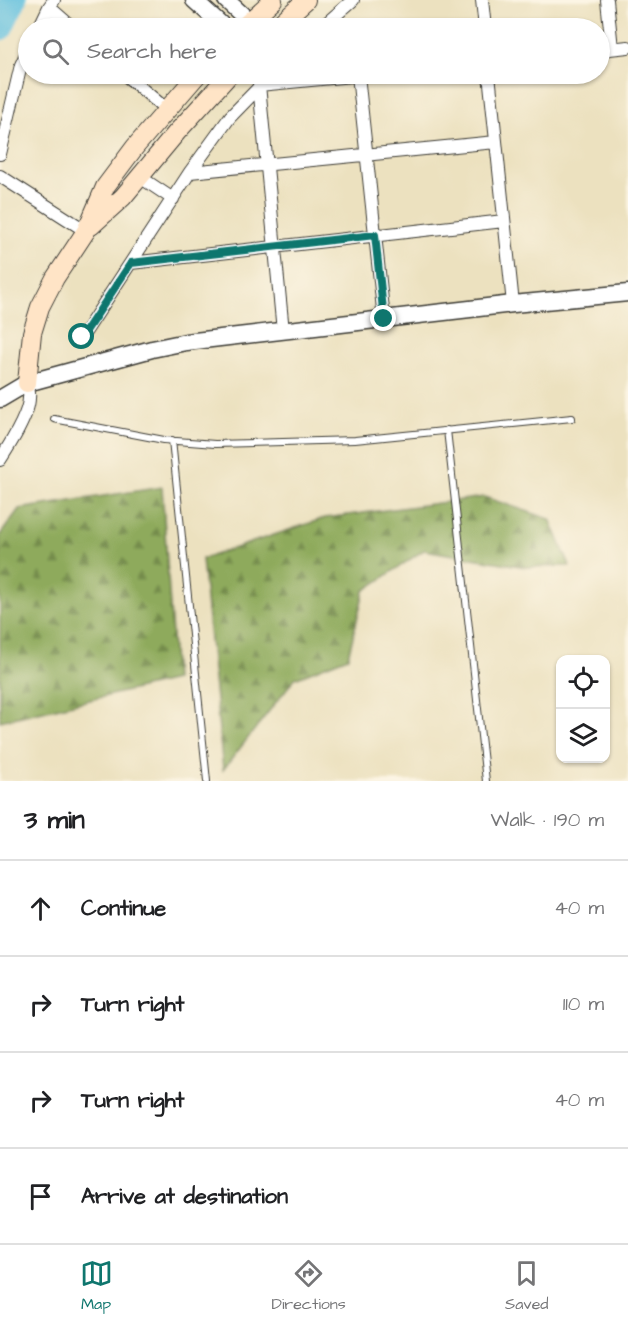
<!DOCTYPE html>
<html lang="en">
<head>
<meta charset="utf-8">
<style>
  :root { --surface:#fff; --page:#f2f2f2; --text:#202124; --muted:#757577; --line:#e0e0e0; --accent:#0f766e }
  body { margin:0; font-family:"Architects Daughter",sans-serif; background:var(--page); color:var(--text) }
  .controls { position:absolute; right:18px; bottom:18px; display:grid; overflow:hidden; border-radius:12px; box-shadow:0 2px 4px #0004 }
  .controls button { width:54px; height:54px; display:grid; place-items:center; padding:0; border:0; border-bottom:2px solid var(--line); background:var(--surface); color:var(--text); font:30px sans-serif }
  .stop { position:absolute; width:18px; height:18px; margin:-14px; border:4px solid #0f766e; border-radius:50%; background:#fff }
  .stop.end { background:#0f766e; border-color:#fff; box-shadow:0 2px 6px #0008 }
  .list { margin:0; padding:0; list-style:none }
  h2 { display:flex; justify-content:space-between; align-items:center; height:78px; margin:0; padding:0 24px; font-size:26px }
  h2 small { font-size:20px; font-weight:400; color:var(--muted) }
  .list li { display:grid; grid-template-columns:39px 1fr auto; gap:18px; align-items:center; box-sizing:border-box; height:96px; padding:0 24px; border-top:2px solid var(--line) }
  .list b { display:block; font-size:22px; white-space:nowrap }
  .list em { font-size:20px; font-style:normal; color:var(--muted) }
  .icon { flex:none; width:33px; height:33px; fill:none; stroke:currentColor; stroke-width:2; stroke-linecap:round; stroke-linejoin:round }
  .map { position:relative; flex:none; width:628px; height:781px; overflow:hidden }
  .search { position:absolute; background:var(--surface); box-shadow:0 2px 4px #0004; left:18px; right:18px; top:18px; height:66px; display:flex; align-items:center; gap:15px; box-sizing:border-box; padding:0 21px; border-radius:33px; color:var(--muted); font-size:22px }
  .sheet { height:462px; background:var(--surface) }
  nav { display:flex; justify-content:space-around; align-items:center; box-sizing:border-box; height:84px; border-top:2px solid var(--line); background:var(--surface); font-size:16px; color:var(--muted) }
  nav a { display:grid; justify-items:center; gap:3px }
  nav .on { color:var(--accent) }
  .map>svg:first-child { display:block }
  .forest { fill:url(#forest-firs); stroke:#55633c; stroke-width:1.5 }
  .lines { fill:none; stroke-linecap:round; stroke-linejoin:round }
  .river { stroke:#60c0de; stroke-width:27 }
  .service-casing { stroke:#3b3a34; stroke-width:8 }
  .minor-casing { stroke:#3b3a34; stroke-width:14 }
  .tertiary-casing { stroke:#3b3a34; stroke-width:19 }
  .secondary-casing { stroke:#3b3a34; stroke-width:20 }
  .service { stroke:#fff; stroke-width:6 }
  .minor { stroke:#fff; stroke-width:12 }
  .tertiary { stroke:#fff; stroke-width:16 }
  .secondary { stroke:#ffe4c6; stroke-width:18 }
  .route { stroke:#0f766e; stroke-width:8 }
</style>
</head>
<body>
<div class="map">
<svg width="628" height="781" viewBox="0 0 628 781">
  <defs>
    <pattern id="forest-firs" width="22" height="20" patternUnits="userSpaceOnUse" patternTransform="scale(1.5)"><rect width="22" height="20" fill="#8eaa5c"/><path d="M5 1l3.5 6h-7zM16 11l3.5 6h-7z" fill="#738a4b"/></pattern>
  </defs>
  <rect width="100%" height="100%" fill="#fcf5e5"/>
  <filter id="ink" filterUnits="userSpaceOnUse"><feTurbulence type="fractalNoise" baseFrequency=".0167" numOctaves="2"/><feDisplacementMap in="SourceGraphic" scale="12" xChannelSelector="R" yChannelSelector="G"/><feConvolveMatrix kernelMatrix="1 2 1 2 8 2 1 2 1" color-interpolation-filters="sRGB"/></filter>
  <filter id="wash" filterUnits="userSpaceOnUse"><feTurbulence type="fractalNoise" baseFrequency=".008" numOctaves="4" result="noise"/><feDisplacementMap in="SourceGraphic" scale="24" xChannelSelector="R" yChannelSelector="G"/><feGaussianBlur stdDeviation="1.35" result="paint"/><feColorMatrix in="noise" values="0 0 0 0 0 0 0 0 0 0 0 0 0 0 0 0 0 1.4 0 .05"/><feComposite in="paint" operator="in"/></filter>
  <g filter="url(#wash)">
    <rect width="100%" height="100%" fill="#ece1bf"/>
    <path class="forest" d="M162 487 175 680 0 721V535L19 509Z
      M484 497 550 519 570 566 526 567 424 550 364 591 348 657 295 678 223 770 202 559 325 518Z"/>
    <g class="lines">
      <path class="river" d="M0 27 13 0"/>
    </g>
  </g>
  <g filter="url(#ink)">
    <g class="lines">
      <g class="service-casing">
        <path id="service" d="M54 419 164 440 215 444 355 440 572 418
          M447 430 486 781
          M172 440 207 781"/>
      </g>
      <g class="minor-casing">
        <path id="minor" d="M482 0 485 28
          M607 0 612 48
          M49 7 73 28
          M39 28 49 7 54 0
          M321 28 353 0
          M600 50 628 47
          M124 74 166 109
          M489 74 513 304
          M358 75 384 319
          M0 154 21 65 28 50
          M190 172 496 142
          M0 176 86 231
          M140 177 173 199
          M131 263 504 221
          M283 331 259 85 373 74
          M82 337 190 172 230 117 272 74
          M0 460C9 446 29 415 29 398 30 393 28 388 27 383"/>
      </g>
      <g class="tertiary-casing">
        <path id="tertiary" d="M194 0 225 28
          M226 0 250 22 253 28
          M0 399 27 383 152 349 186 342 513 304 628 293"/>
      </g>
      <g class="secondary-casing">
        <path id="secondary" d="M242 28 273 0
          M275 28 306 0
          M91 226 123 197 177 132 230 74
          M27 383 32 333 40 307 55 278 86 231 105 187 135 147 198 74"/>
      </g>
      <use href="#service" class="service"/>
      <use href="#minor" class="minor"/>
      <use href="#tertiary" class="tertiary"/>
      <use href="#secondary" class="secondary"/>
    </g>
  </g>
  <g class="lines" filter="url(#ink)">
    <path class="route" d="M82 337 131 263 375 235 384 319"/>
  </g>
</svg>
<div class="controls">
<button><svg class="icon" aria-label="locate" viewBox="0 0 24 24"><circle cx="12" cy="12" r="6"/><path d="M12 2v4M12 18v4M2 12h4M18 12h4"/></svg></button>
<button><svg class="icon" aria-label="layers" viewBox="0 0 24 24"><path d="M12 4l9 5-9 5-9-5zM3 14l9 5 9-5"/></svg></button>
</div>
<div class="stop" style="left:82px;top:337px"></div>
<div class="stop end" style="left:384px;top:319px"></div>
<div class="search"><svg class="icon" aria-label="search" viewBox="0 0 24 24"><circle cx="10" cy="10" r="6"/><path d="M15 15l6 6"/></svg>Search here</div>
</div>
<section class="sheet">
<h2>3 min<small>Walk · 190 m</small></h2>
<ul class="list">
<li><svg class="icon" aria-label="ahead" viewBox="0 0 24 24"><path d="M12 20V5M6 11l6-6 6 6"/></svg><div><b>Continue</b></div><em>40 m</em></li>
<li><svg class="icon" aria-label="right" viewBox="0 0 24 24"><path d="M7 20v-9h11M14 6l5 5-5 5"/></svg><div><b>Turn right</b></div><em>110 m</em></li>
<li><svg class="icon" aria-label="right" viewBox="0 0 24 24"><path d="M7 20v-9h11M14 6l5 5-5 5"/></svg><div><b>Turn right</b></div><em>40 m</em></li>
<li><svg class="icon" aria-label="arrive" viewBox="0 0 24 24"><path d="M6 21V4h12l-3 4 3 4H6"/></svg><div><b>Arrive at destination</b></div></li>
</ul>
</section>
<nav>
<a class="on"><svg class="icon" aria-label="map" viewBox="0 0 24 24"><path d="M3 6l6-2 6 2 6-2v14l-6 2-6-2-6 2zM9 4v14M15 6v14"/></svg>Map</a>
<a><svg class="icon" aria-label="directions" viewBox="0 0 24 24"><path d="M12 3l9 9-9 9-9-9zM9 14v-3h6M13 9l2 2-2 2"/></svg>Directions</a>
<a><svg class="icon" aria-label="saved" viewBox="0 0 24 24"><path d="M7 4h10v16l-5-4-5 4z"/></svg>Saved</a>
</nav>
</body>
</html>
